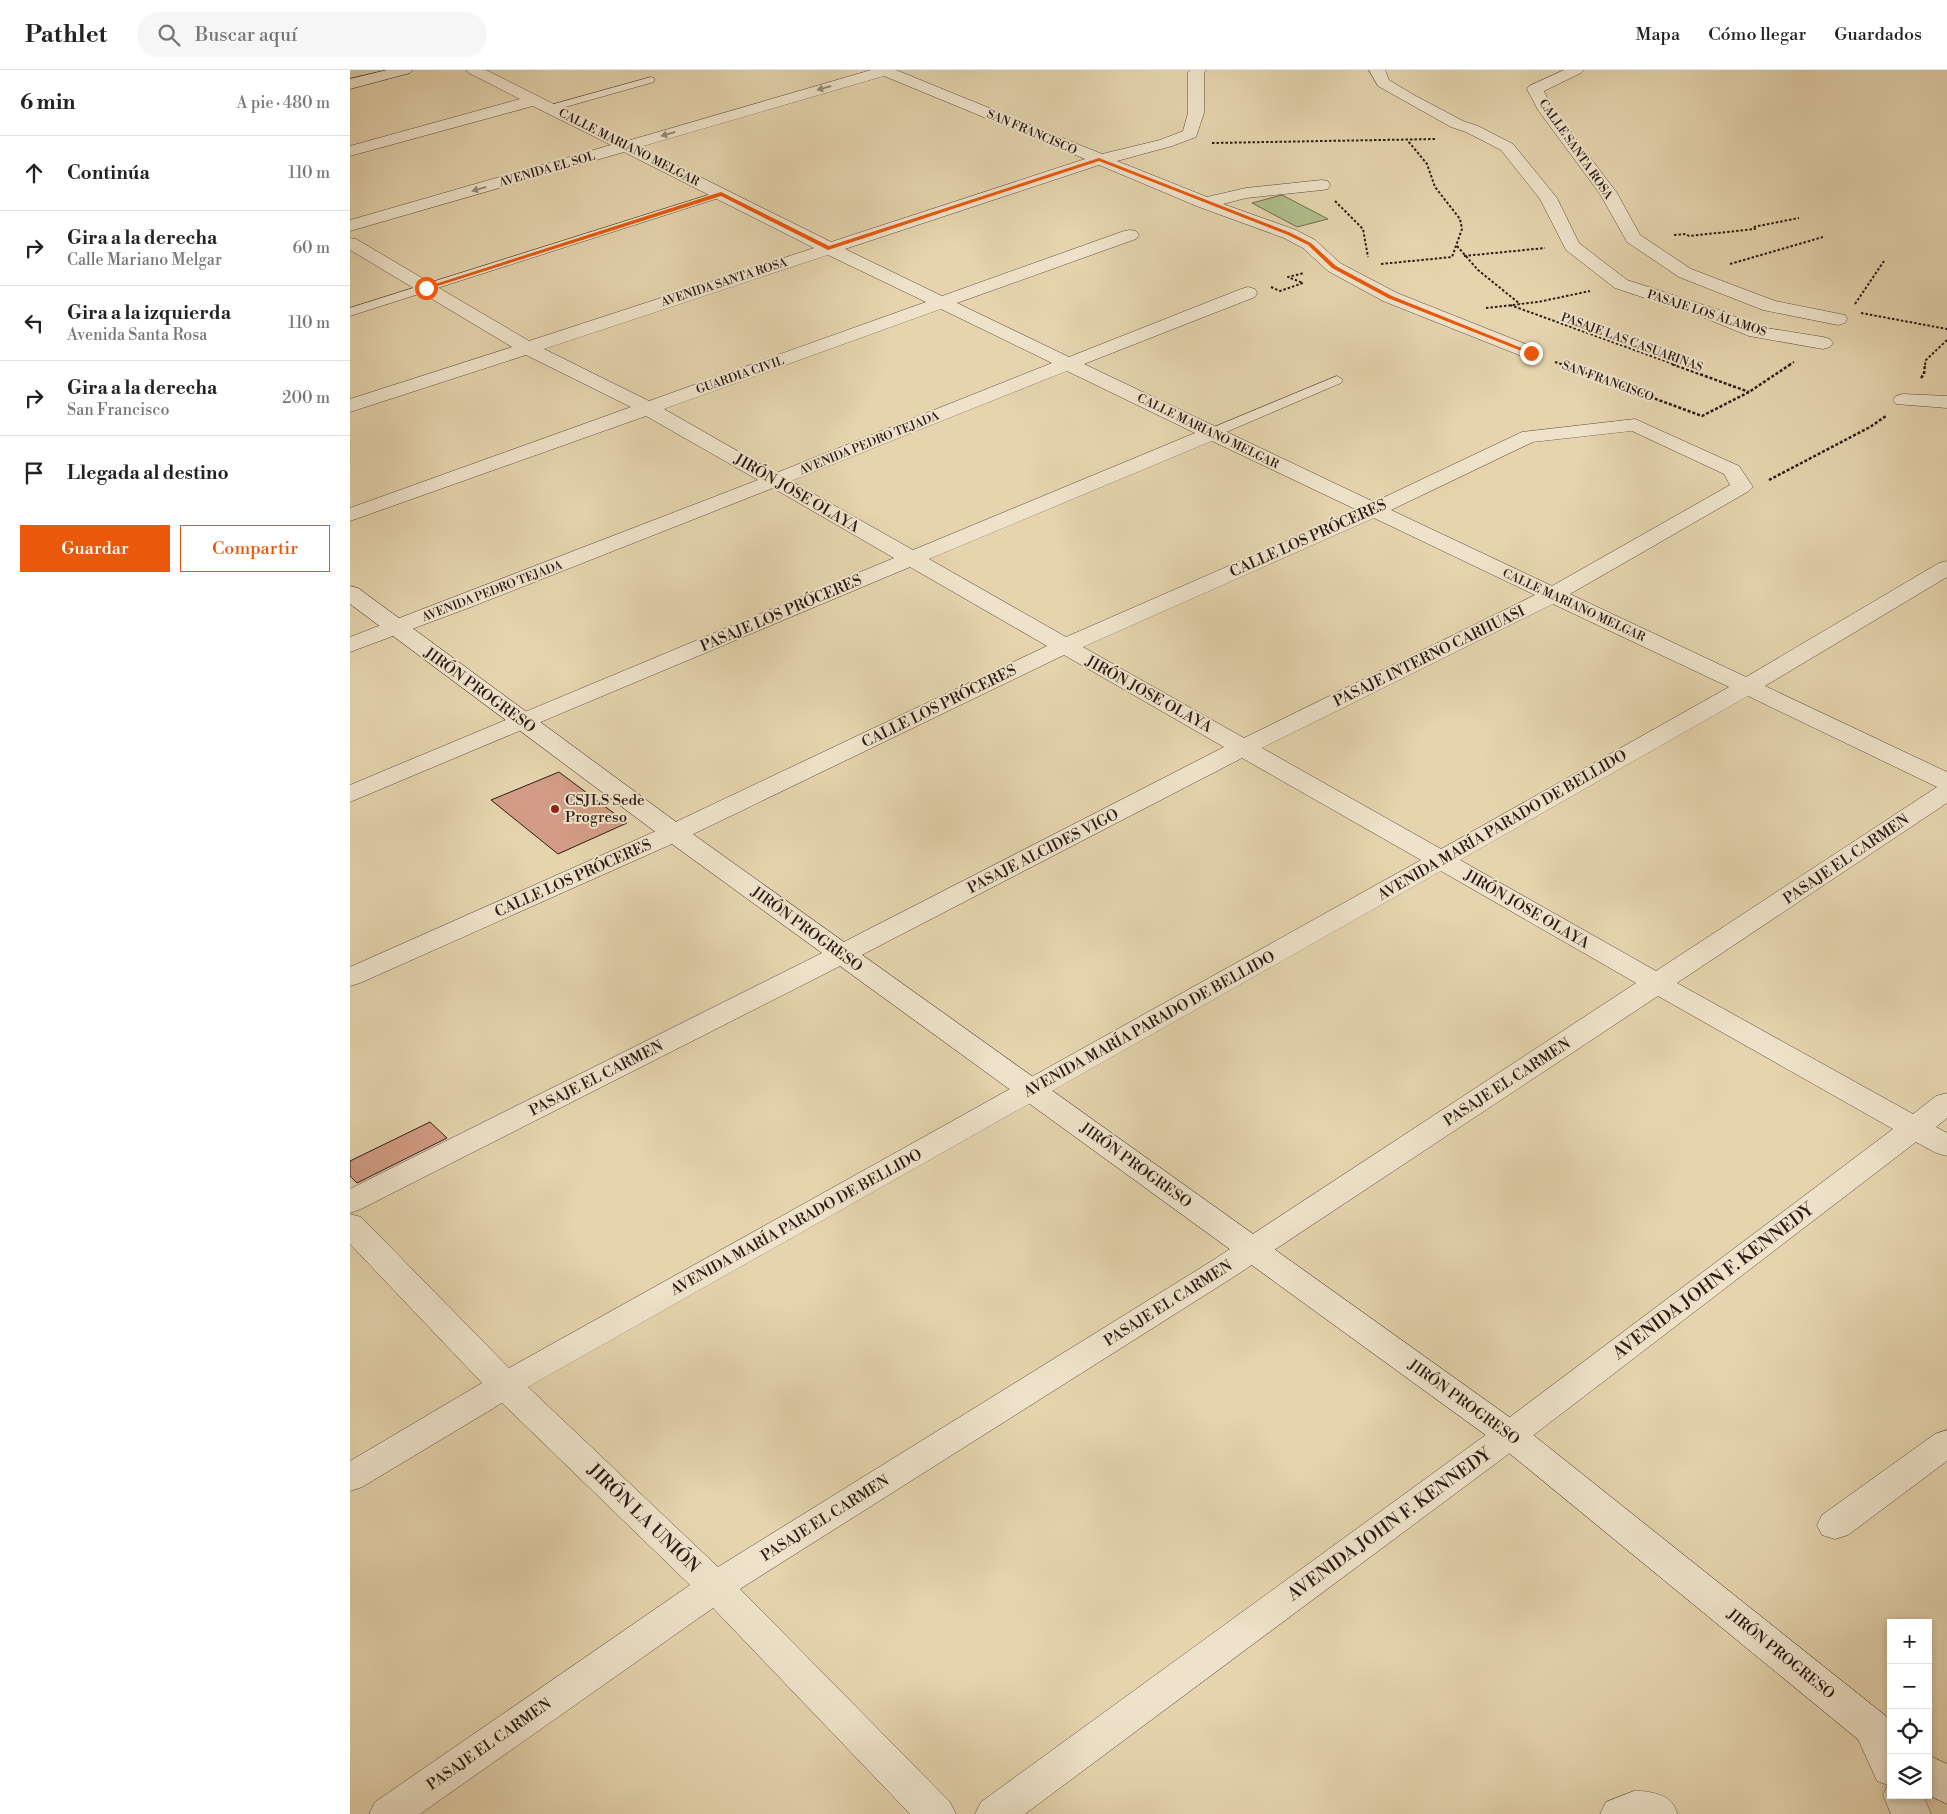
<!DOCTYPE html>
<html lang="es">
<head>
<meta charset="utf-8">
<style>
  :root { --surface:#fff; --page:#f6f6f6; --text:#222; --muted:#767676; --line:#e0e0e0; --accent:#ea580c }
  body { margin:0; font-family:"Libre Bodoni",serif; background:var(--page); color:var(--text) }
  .controls { position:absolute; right:15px; bottom:15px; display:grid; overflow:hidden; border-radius:0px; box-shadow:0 2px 8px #0003 }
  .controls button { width:45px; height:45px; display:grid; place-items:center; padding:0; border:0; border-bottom:1px solid var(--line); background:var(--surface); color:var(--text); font:25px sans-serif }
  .stop { position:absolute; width:15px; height:15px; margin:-11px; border:4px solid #ea580c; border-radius:50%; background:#fff }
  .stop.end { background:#ea580c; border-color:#fff; box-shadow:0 1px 5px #0008 }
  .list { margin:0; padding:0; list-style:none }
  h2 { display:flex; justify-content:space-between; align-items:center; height:65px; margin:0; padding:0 20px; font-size:21px }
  h2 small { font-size:16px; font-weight:400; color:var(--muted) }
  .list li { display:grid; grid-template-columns:32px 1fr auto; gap:15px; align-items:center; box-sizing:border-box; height:75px; padding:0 20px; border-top:1px solid var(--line) }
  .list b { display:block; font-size:19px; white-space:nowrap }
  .list p { margin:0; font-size:16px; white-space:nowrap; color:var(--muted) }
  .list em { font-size:16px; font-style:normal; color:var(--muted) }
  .actions { display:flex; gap:10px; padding:15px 20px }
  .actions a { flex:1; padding:11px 0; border:1px solid var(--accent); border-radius:0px; text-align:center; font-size:18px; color:var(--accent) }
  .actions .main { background:var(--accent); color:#fff }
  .icon { flex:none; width:28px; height:28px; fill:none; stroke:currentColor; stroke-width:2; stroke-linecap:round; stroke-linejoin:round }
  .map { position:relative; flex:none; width:1597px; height:1744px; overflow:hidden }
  header { display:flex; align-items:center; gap:30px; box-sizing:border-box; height:70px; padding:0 25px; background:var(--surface); border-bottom:1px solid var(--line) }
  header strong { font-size:24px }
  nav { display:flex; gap:28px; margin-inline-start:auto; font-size:18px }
  .search { width:350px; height:45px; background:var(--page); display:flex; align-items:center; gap:12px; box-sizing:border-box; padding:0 18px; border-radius:28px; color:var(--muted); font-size:19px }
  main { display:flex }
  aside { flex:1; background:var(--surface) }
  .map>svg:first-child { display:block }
  .green { fill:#afbe8e; stroke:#6e6c52 }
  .building { fill:#d39c86; stroke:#2d1b15 }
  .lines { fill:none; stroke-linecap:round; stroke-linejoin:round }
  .lane-casing { stroke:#5b493b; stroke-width:1 }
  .street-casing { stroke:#5b493b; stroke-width:1 }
  .secondary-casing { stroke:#2d1b15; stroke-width:1 }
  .path-far1 { stroke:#2d1b15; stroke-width:2; stroke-dasharray:2.5 2; stroke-linecap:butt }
  .path { stroke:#2d1b15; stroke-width:2.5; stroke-dasharray:3 2; stroke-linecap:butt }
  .lane { fill:#eee3ca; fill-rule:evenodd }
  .street { fill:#eee3ca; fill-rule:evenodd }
  .secondary { fill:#eee3ca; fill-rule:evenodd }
  .oneway { fill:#978979 }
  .route { fill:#ea580c }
  .poi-dot { fill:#8f2418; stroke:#eee3ca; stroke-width:2 }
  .labels { text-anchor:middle; stroke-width:4; stroke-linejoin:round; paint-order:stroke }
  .far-street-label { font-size:12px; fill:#2d1b15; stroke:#eee3ca }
  .street-label { font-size:15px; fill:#2d1b15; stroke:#eee3ca }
  .poi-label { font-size:15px; fill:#2d1b15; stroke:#eee3ca; text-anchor:start }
  .near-street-label { font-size:18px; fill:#2d1b15; stroke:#eee3ca }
</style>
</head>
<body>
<header>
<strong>Pathlet</strong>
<div class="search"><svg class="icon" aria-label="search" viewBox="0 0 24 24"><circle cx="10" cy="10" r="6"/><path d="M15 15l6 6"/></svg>Buscar aquí</div>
<nav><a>Mapa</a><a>Cómo llegar</a><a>Guardados</a></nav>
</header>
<main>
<aside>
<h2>6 min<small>A pie · 480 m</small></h2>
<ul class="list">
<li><svg class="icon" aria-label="ahead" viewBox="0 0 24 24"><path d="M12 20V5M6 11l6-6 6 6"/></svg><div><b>Continúa</b></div><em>110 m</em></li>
<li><svg class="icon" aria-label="right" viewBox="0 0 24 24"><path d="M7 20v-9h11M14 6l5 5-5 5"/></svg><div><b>Gira a la derecha</b><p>Calle Mariano Melgar</p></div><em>60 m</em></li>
<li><svg class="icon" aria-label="left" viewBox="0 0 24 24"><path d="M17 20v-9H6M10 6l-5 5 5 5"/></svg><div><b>Gira a la izquierda</b><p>Avenida Santa Rosa</p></div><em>110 m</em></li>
<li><svg class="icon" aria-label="right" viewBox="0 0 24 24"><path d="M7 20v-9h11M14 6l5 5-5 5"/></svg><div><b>Gira a la derecha</b><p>San Francisco</p></div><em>200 m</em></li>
<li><svg class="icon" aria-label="arrive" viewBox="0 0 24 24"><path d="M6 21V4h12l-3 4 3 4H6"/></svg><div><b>Llegada al destino</b></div></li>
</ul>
<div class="actions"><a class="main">Guardar</a><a>Compartir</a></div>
</aside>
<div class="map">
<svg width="1597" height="1744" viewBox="0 0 1597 1744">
  <rect width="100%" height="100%" fill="#e5d4ae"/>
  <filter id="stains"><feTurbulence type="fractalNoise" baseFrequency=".004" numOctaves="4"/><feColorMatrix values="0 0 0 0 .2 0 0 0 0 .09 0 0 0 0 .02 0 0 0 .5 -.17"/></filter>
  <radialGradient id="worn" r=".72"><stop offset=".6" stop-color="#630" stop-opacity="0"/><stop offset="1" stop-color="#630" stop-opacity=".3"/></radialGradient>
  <path class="green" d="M932 125 978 149 947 157 902 133Z"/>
  <path class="building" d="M209 702 277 753 208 784 141 730Z
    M80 1052 97 1068 7 1113 0 1106V1091Z"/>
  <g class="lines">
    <g class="lane-casing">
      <path id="lane" d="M301 7 304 8V12L201 41 196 38 197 36Z
        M371 121 376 124 375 126 0 246V238Z
        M987 306 993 310 991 313 867 366H857L856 363 857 360Z"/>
    </g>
    <g class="street-casing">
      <path id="street" d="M116 0H136L277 71 521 0H546L752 84 810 70 833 61 838 43V2L840 0H856L854 3V43L846 67 822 76 767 91 857 127 896 118 972 110 978 111 980 115 978 119 972 120 896 128 873 134 946 160 965 170 990 193 1047 223 1188 279 1191 283 1188 287 1181 289 1174 287 1033 231 978 201 953 178 934 168 849 137 749 95 495 179 592 226 774 161 780 160 786 161 789 165 786 169 607 233 719 287 891 219 898 217 905 219 907 223 905 227 734 294 1024 432 1172 362 1285 349 1389 396 1403 417 1399 421 1220 524 1396 607 1589 493 1597 491V507L1415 616 1597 702V733L1327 913 1563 1044 1586 1026 1597 1023V1048L1586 1057 1597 1063V1086L1586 1083 1566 1072 1172 1374 675 1744H625L631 1732 1148 1356 1543 1059 1308 926 882 1208 390 1519 600 1732 606 1744H560L363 1538 70 1744H19L25 1732 340 1515 152 1333 12 1417 0 1421V1391L132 1313 0 1174V1144L11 1147 159 1298 1071 790 892 688 502 890 11 1139 0 1143V1119L482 878 874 677 714 585 333 769 10 913 0 916V897L315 757 697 576 560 497 0 732V715L544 488 423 418 121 537 0 582V567L408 410 296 346 0 451V438L281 337 176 285 0 342V329L162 277 0 180V168L6 169 179 271 464 178 274 82 0 161V150L261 75 183 36 0 86V76L170 29 119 3ZM534 6 735 89 481 172 290 77ZM478 185 576 232 299 331 194 279ZM591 239 702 293 426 403 314 339ZM717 301 845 363 563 480 441 411ZM1282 361 1374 404 1380 415 1202 516 1041 440 1183 372ZM862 371 1007 440 716 567 579 489ZM1024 448 1185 525 894 668 733 577ZM1203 534 1379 617 1091 779 912 678ZM1398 626 1587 717 1306 901 1110 790ZM1091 801 1286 913 860 1192 368 1497 178 1317Z
        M1019 0H1035L1039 10 1064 25 1113 51 1128 56 1163 74 1207 128 1229 173 1277 210 1369 240 1410 257 1473 267 1480 269 1483 273 1480 277 1473 279 1399 266 1355 248 1265 218 1216 180 1190 129 1151 80 1116 62 1101 57 1028 16Z
        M1214 0H1234L1231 3 1194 21 1201 36 1267 123 1290 165 1341 199 1425 231 1495 245 1497 249 1495 253 1488 255 1413 240 1329 207 1277 172 1250 124 1188 40 1177 19 1179 16Z
        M1553 324 1597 326V338L1546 334 1543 330 1546 326Z
        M1597 1360V1391L1498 1465 1485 1469 1472 1465 1467 1455 1472 1445 1585 1364Z
        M1522 1642 1536 1647 1541 1657V1725H1573L1581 1744H1541L1533 1725 1538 1715 1527 1711 1503 1658 1508 1647Z
        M1284 1721C1294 1720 1316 1724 1322 1733 1325 1736 1326 1741 1328 1744H1250L1256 1732Z"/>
    </g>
    <g class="secondary-casing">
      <path id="secondary" d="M37 0H63L60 3 0 19V9Z
        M0 516 8 518 333 757 1172 1356 1541 1650V1689L1527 1685 1148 1374 315 769 0 534Z
        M1578 1685 1597 1694V1734L1578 1725Z"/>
    </g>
    <path class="path-far1" d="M862 73 1086 69
      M985 131 1013 159 1018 187
      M1324 165 1336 164 1339 166 1405 159 1403 157 1449 148
      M1107 176 1128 200 1170 234
      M1114 186 1195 178
      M1031 194 1102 187 1112 159 1110 149 1085 117 1077 94 1058 71
      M1380 194 1473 167
      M921 217 930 221 953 213 938 207 954 203
      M1505 234 1534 191
      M1160 235 1326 295
      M1136 238 1188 232 1240 221
      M1511 243 1597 259
      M1205 292 1214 295
      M1439 295 1444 292
      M1575 295 1576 290 1597 270"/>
    <path class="path" d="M1211 294 1352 346 1399 322 1441 294
      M1322 294 1399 322
      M1571 308 1574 304 1575 294
      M1419 410 1520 357 1536 346"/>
    <use href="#lane" class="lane"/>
    <use href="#street" class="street"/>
    <use href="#secondary" class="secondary"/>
  </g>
  <defs><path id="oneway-solid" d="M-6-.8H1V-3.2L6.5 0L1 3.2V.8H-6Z" transform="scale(1.25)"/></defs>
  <g class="oneway">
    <use href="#oneway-solid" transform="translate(474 18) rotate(164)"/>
    <use href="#oneway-solid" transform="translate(318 64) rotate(164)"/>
    <use href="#oneway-solid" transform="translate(129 119) rotate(164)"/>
  </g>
  <path class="route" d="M749 88 941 163 961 173 986 196 1042 226 1184 283 1179 284 1038 228 982 198 958 175 938 165 749 91 478 180 371 126 78 219 73 218 371 122 479 176Z"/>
  <circle class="poi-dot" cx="205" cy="739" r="5"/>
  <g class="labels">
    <g class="far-street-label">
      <text transform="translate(682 62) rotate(23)" y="4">SAN FRANCISCO</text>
      <text transform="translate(279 77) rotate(27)" y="4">CALLE MARIANO MELGAR</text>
      <text transform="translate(1226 79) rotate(55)" y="4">CALLE SANTA ROSA</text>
      <text transform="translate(197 99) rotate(-16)" y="4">AVENIDA EL SOL</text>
      <text transform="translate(374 212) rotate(-18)" y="4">AVENIDA SANTA ROSA</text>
      <text transform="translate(1357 243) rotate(18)" y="4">PASAJE LOS ÁLAMOS</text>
      <text transform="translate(1282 272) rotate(20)" y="4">PASAJE LAS CASUARINAS</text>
      <text transform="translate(390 305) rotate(-19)" y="4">GUARDIA CIVIL</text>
      <text transform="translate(1258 311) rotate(20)" y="4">SAN FRANCISCO</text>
      <text transform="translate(858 361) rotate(26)" y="4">CALLE MARIANO MELGAR</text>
      <text transform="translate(519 373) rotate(-22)" y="4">AVENIDA PEDRO TEJADA</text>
      <text transform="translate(142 521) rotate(-21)" y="4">AVENIDA PEDRO TEJADA</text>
      <text transform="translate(1224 535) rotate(25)" y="4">CALLE MARIANO MELGAR</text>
    </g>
    <g class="street-label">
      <text transform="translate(447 423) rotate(30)" y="5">JIRÓN JOSE OLAYA</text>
      <text transform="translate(958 468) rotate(-24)" y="5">CALLE LOS PRÓCERES</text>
      <text transform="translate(431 543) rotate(-23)" y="5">PASAJE LOS PRÓCERES</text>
      <text transform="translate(1079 586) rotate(-26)" y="5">PASAJE INTERNO CARHUASI</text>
      <text transform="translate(130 620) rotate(36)" y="5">JIRÓN PROGRESO</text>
      <text transform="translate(799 624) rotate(29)" y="5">JIRÓN JOSE OLAYA</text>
      <text transform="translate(589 636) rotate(-26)" y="5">CALLE LOS PRÓCERES</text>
      <text transform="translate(1152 755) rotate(-30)" y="5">AVENIDA MARÍA PARADO DE BELLIDO</text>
      <text transform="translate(693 781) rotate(-27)" y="5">PASAJE ALCIDES VIGO</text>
      <text transform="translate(1496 789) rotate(-34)" y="5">PASAJE EL CARMEN</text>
      <text transform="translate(223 808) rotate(-24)" y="5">CALLE LOS PRÓCERES</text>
      <text transform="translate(1177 839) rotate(30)" y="5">JIRÓN JOSE OLAYA</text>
      <text transform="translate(457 859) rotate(36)" y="5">JIRÓN PROGRESO</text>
      <text transform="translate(799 954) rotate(-29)" y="5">AVENIDA MARÍA PARADO DE BELLIDO</text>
      <text transform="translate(246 1008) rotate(-27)" y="5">PASAJE EL CARMEN</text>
      <text transform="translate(1157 1012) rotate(-33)" y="5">PASAJE EL CARMEN</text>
      <text transform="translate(786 1095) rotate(36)" y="5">JIRÓN PROGRESO</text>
      <text transform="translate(446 1152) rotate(-29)" y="5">AVENIDA MARÍA PARADO DE BELLIDO</text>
      <text transform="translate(818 1233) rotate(-32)" y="5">PASAJE EL CARMEN</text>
      <text transform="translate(1114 1332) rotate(36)" y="5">JIRÓN PROGRESO</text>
      <text transform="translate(475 1448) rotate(-32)" y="5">PASAJE EL CARMEN</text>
      <text transform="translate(1431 1584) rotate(39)" y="5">JIRÓN PROGRESO</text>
      <text transform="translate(139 1674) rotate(-35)" y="5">PASAJE EL CARMEN</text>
    </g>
    <g class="poi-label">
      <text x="215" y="735">CSJLS Sede<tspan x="215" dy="17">Progreso</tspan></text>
    </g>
    <g class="near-street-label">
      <text transform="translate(1363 1211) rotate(-37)" y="6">AVENIDA JOHN F. KENNEDY</text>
      <text transform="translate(294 1448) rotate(44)" y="6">JIRÓN LA UNIÓN</text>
      <text transform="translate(1039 1454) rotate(-36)" y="6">AVENIDA JOHN F. KENNEDY</text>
    </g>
  </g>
  <rect width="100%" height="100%" filter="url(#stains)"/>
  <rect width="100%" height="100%" fill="url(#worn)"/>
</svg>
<div class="controls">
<button>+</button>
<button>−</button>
<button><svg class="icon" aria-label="locate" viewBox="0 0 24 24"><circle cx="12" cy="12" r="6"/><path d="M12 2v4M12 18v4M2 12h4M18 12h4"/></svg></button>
<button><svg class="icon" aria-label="layers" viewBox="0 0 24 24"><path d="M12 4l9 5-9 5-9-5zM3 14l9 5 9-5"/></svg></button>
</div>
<div class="stop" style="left:76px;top:218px"></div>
<div class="stop end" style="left:1181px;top:283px"></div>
</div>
</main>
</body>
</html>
